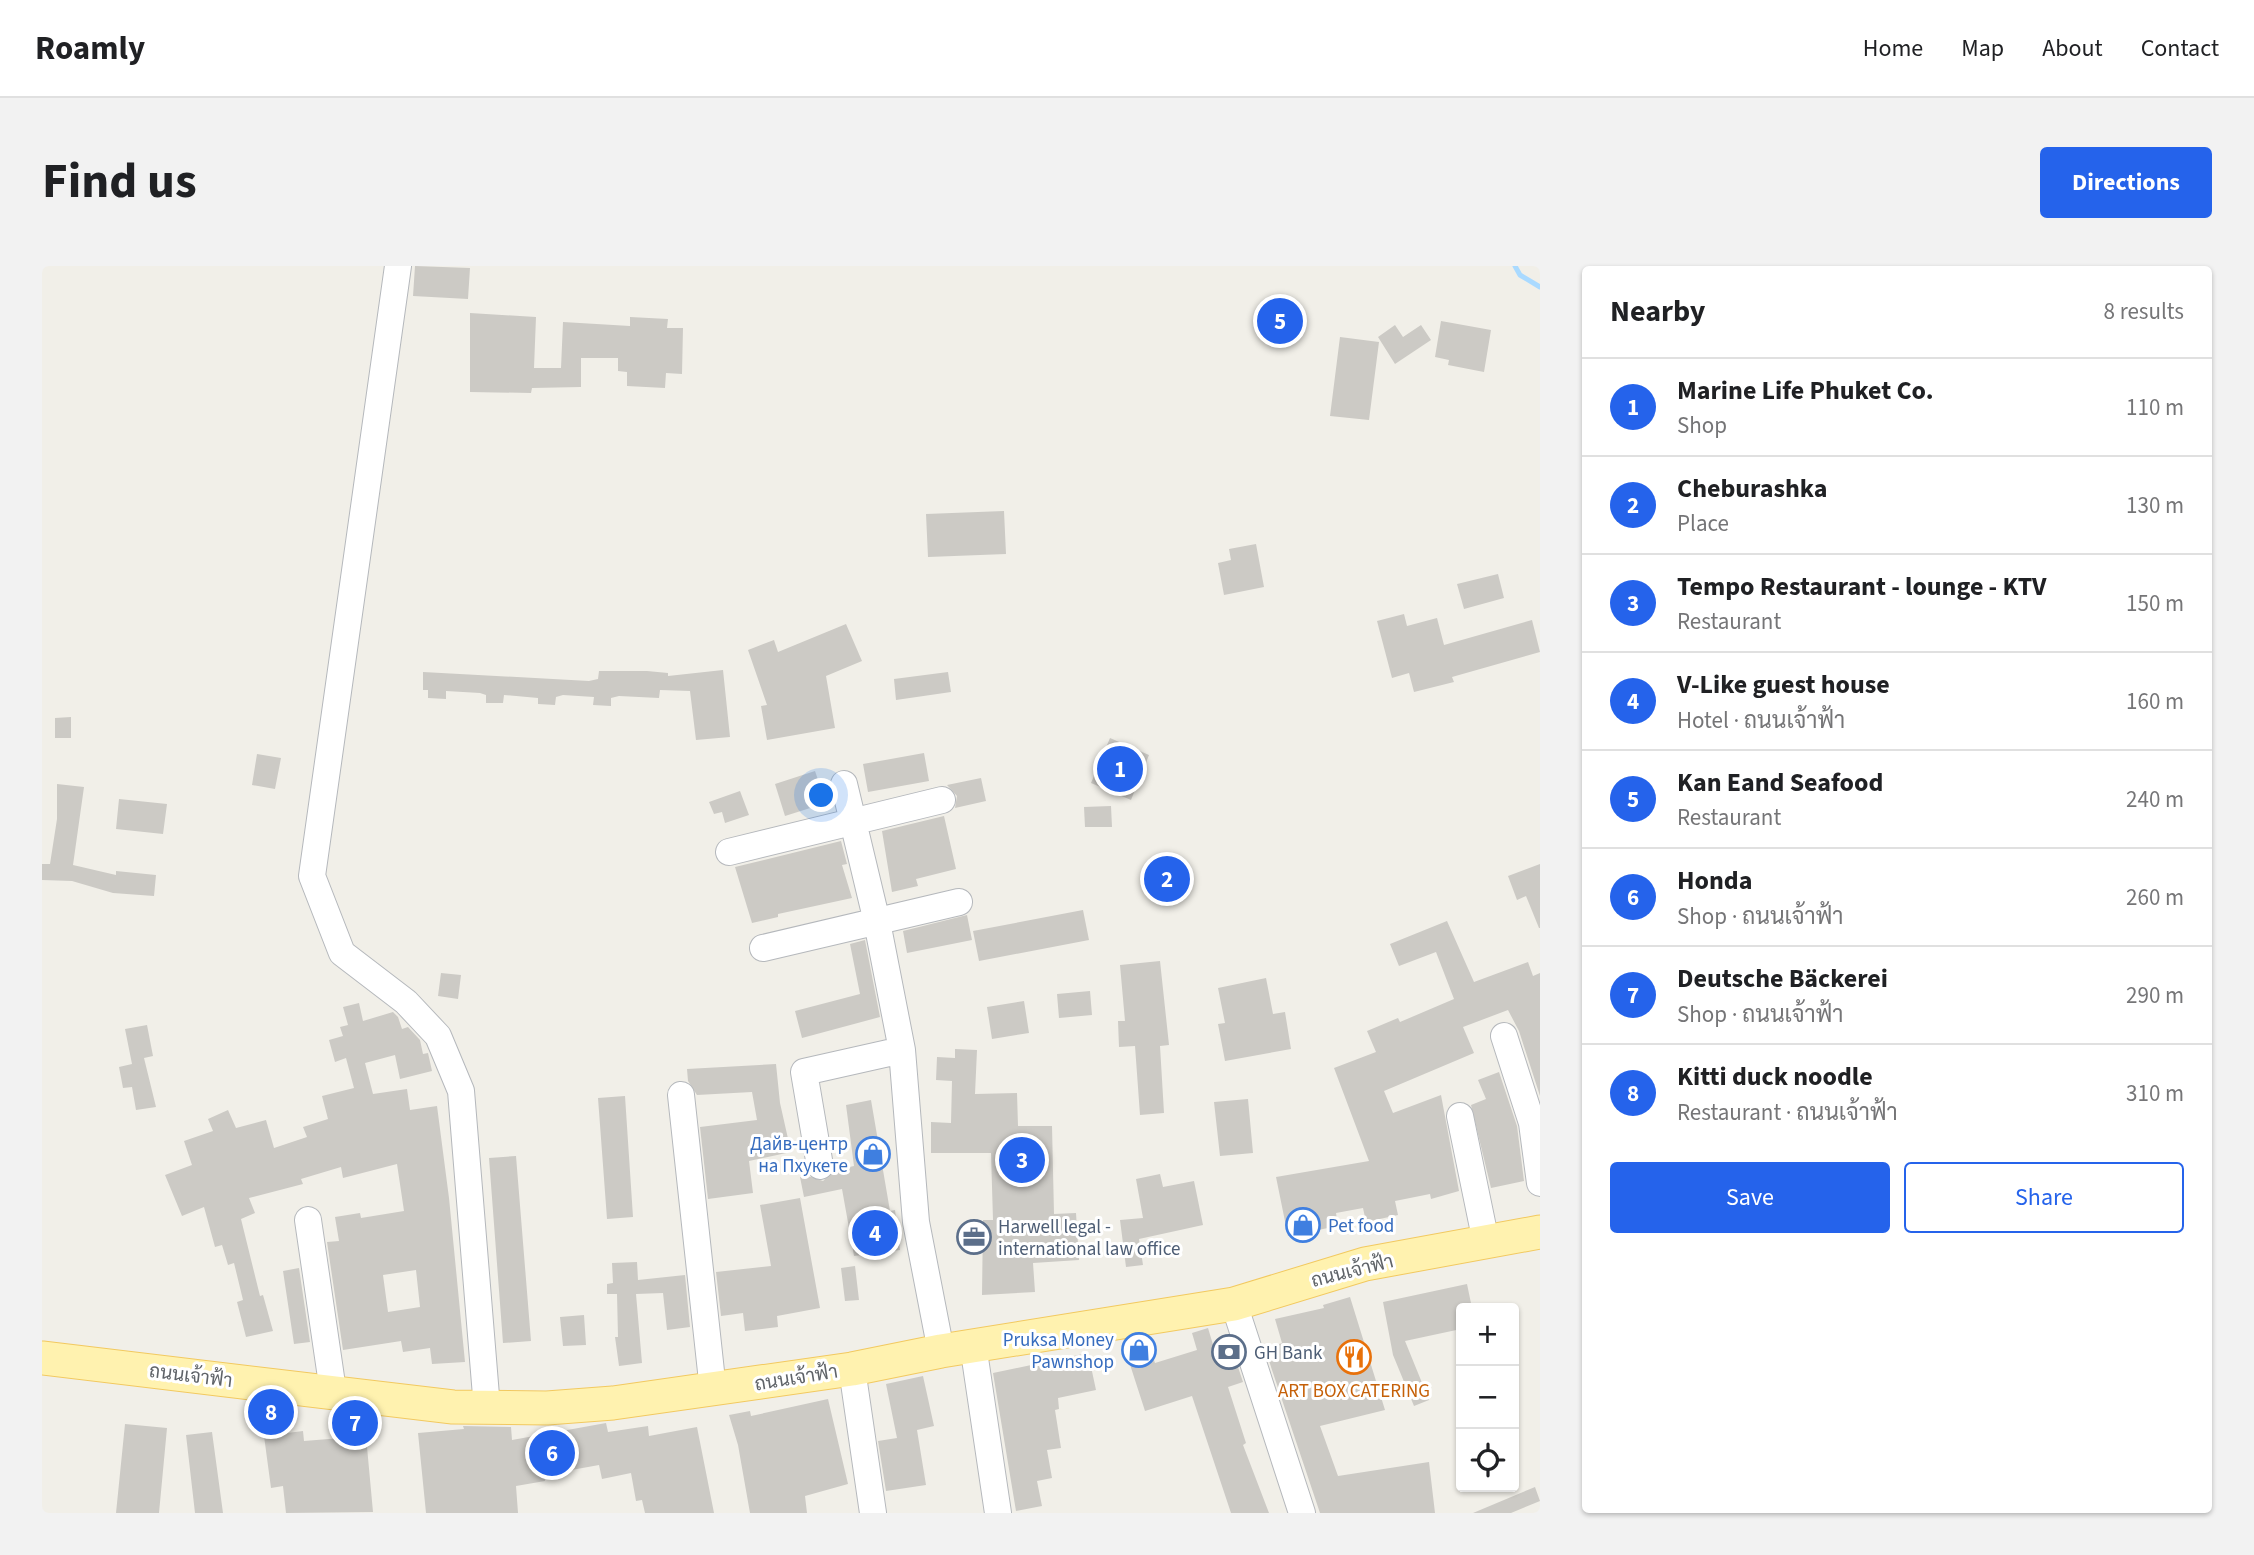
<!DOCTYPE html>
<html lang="en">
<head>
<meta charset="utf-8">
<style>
  :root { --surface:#fff; --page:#f2f2f2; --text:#202124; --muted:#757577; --line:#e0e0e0; --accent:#2563eb }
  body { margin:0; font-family:"Source Sans 3",Sarabun,sans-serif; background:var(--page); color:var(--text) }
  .controls { position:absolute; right:21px; bottom:21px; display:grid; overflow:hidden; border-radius:7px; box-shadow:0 2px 5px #0004 }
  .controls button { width:63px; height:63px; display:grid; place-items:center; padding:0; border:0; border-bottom:2px solid var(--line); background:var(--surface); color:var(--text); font:35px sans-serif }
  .you { position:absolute; left:780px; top:530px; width:24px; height:24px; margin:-18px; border:5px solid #fff; border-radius:50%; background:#1a73e8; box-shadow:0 0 0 10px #1a73e833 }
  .badge { display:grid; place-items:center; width:46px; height:46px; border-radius:50%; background:var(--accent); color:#fff; font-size:23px; font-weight:700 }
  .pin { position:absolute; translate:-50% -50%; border:4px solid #fff; box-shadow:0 2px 7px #0006 }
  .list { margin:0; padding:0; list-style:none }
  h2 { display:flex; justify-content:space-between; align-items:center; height:91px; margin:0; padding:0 28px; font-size:30px }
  h2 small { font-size:23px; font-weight:400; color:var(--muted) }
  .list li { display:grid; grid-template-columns:46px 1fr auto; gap:21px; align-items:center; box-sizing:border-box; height:98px; padding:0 28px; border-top:2px solid var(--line) }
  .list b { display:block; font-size:26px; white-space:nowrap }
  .list p { margin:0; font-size:23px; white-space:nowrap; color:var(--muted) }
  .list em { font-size:23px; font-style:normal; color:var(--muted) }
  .actions { display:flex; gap:14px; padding:21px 28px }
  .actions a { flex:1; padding:16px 0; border:2px solid var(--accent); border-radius:7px; text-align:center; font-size:24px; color:var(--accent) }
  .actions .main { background:var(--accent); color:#fff }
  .icon { flex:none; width:38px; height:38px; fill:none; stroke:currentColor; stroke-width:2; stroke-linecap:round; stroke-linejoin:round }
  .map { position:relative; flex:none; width:1498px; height:1247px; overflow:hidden; border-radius:7px }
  header { display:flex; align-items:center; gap:42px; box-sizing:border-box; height:98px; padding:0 35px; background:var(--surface); border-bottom:2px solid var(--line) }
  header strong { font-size:33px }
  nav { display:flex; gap:38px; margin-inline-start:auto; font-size:24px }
  .intro { display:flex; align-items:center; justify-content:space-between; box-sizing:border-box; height:168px; padding:0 42px }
  h1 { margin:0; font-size:49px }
  .button { padding:18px 32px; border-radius:7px; background:var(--accent); color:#fff; font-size:24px; font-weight:700 }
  main { display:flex; gap:42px; padding:0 42px }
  aside { flex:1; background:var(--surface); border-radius:7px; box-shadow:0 2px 5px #0004 }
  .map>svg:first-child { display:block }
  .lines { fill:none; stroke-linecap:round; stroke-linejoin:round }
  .stream { stroke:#aadaff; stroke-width:5 }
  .building { fill:#cccac5; fill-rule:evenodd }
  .minor-casing { stroke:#b5b8bc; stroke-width:28 }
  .major-casing { stroke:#f2c960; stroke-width:35 }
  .minor { stroke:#fff; stroke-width:26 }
  .major { stroke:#fff2af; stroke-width:33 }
  .labels { text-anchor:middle; stroke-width:6; stroke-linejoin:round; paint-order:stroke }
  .shop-label { font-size:19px; fill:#366cbe; stroke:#fff; text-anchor:end }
  .service-label { font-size:19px; fill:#4e5e75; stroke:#fff; text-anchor:start }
  .street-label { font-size:19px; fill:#5f6368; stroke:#fff }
  .food-label { font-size:19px; fill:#c56008; stroke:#fff }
</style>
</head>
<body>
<header>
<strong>Roamly</strong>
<nav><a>Home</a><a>Map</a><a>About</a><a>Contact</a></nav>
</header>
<div class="intro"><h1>Find us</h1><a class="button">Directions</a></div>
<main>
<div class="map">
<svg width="1498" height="1247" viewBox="0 0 1498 1247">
  <rect width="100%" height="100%" fill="#f1efe8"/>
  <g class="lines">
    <path class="stream" d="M1473 0 1478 9 1498 21"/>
  </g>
  <path class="building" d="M373 0 428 2 426 33 371 30Z
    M1224 35 1252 36V74H1224Z
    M428 47 494 51 492 102H519L521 56 588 60V51L626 53 625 62H641L640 108 624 107 623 122 585 120V106L576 105V92H539V121L490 122 489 127 428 126Z
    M1399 55 1449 64 1442 106 1406 99 1407 94 1393 91Z
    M1353 59 1361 71 1379 59 1389 74 1353 98 1336 71Z
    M1298 71 1337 76 1327 154 1288 150Z
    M962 245 964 288 886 291 884 248Z
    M1214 278 1222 321 1182 329 1176 297 1189 294 1187 283Z
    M1456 308 1462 332 1422 343 1415 318Z
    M1362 348 1365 360 1395 352 1402 379 1490 354 1498 386 1410 411 1412 416 1372 426 1367 407 1350 412 1335 355Z
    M804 358 820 395 784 410 793 462 725 474 719 440 725 439 706 384 732 374 736 386Z
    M681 404 688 471 654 474 648 425 618 424 617 432 577 430 569 432V440L551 439 552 431 521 429 514 431 513 439 496 438V432L462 429 461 437H444V429L438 427 404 425V433L386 432V424H381V406L547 415 556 413 557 405H605L626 407V410Z
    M906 406 909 426 854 434 852 413Z
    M29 451V472H13V452Z
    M1068 472 1107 489 1089 534 1049 517Z
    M882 487 887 515 826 526 821 498Z
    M215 488 239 492 233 523 210 519Z
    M773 505 784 537 743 550 733 518Z
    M939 512 944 535 913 542 915 530 905 519Z
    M15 518 42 521 31 599 74 609V605L114 609 112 630 71 627 30 615 0 614V598H8L15 553Z
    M698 525 707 549 683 557 680 546 672 548 667 536Z
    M77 533 125 538 121 568 74 563Z
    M1069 540 1070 561H1043L1042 541Z
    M902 550 914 603 874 613 876 620 850 626 840 565Z
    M799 575 805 598 800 599 810 632 736 648V651L710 657 693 601Z
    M1498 598V662H1497L1484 630 1475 634 1466 610Z
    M1041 644 1047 674 937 695 931 665Z
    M925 649 930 674 865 687 861 665Z
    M1405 655 1432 716 1486 696 1491 710 1498 707V830L1477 765 1466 744 1421 761 1432 787 1342 825 1351 847 1399 829 1417 925 1389 933 1388 928 1353 935 1356 949 1324 956 1321 942 1294 947 1296 960 1246 970 1234 911 1327 895 1292 802 1334 786 1325 765 1356 752 1358 756 1412 733 1394 686 1357 700 1348 678Z
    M823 674 838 751 760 772 753 745 818 728 808 678Z
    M1118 695 1127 779 1118 780 1122 847 1098 849 1093 780 1077 781 1076 755H1083L1078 699Z
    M399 707 419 709 416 733 396 730Z
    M1224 712 1231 748 1243 746 1249 783 1183 795 1176 758 1183 757 1176 722Z
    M1048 725 1050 749 1017 752 1015 728Z
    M982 735 987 767 950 773 945 741Z
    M317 737 321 755 351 746 356 751 360 763 366 761 378 774 381 788 386 787 390 805 358 813 353 789 323 797 331 828 365 823 368 844 395 840 407 932 423 1096 390 1098 388 1082 361 1086 359 1075 301 1084 285 976 297 975 293 951 318 947 319 952 362 945 355 898 301 912 299 901 259 913 261 918 207 932 213 947 199 953 218 1030 221 1029 231 1065 204 1071 195 1036 201 1034 192 997 186 999 180 979 173 981 162 941 140 950 123 909 150 899 142 875 171 865 166 853 186 844 194 862 224 854 232 882 265 871 261 861 286 853 280 830 312 822 304 792 293 796 287 774 301 770 298 761 306 759 301 741ZM374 1004 378 1041 346 1046 341 1009Z
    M105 759 111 790 102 792 114 841 94 844 90 821 81 822 77 801 90 798 83 763Z
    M913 783 935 784 933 828 975 827 976 860H1010L1012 948 1034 947 1037 994 991 997 993 1026 940 1029 941 954H951L949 887H889V856L909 857 910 815 894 814 895 791 913 792Z
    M734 798 738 837 749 886 707 895 711 927 666 933 658 861 715 854 710 826 655 829 646 815 645 803Z
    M1457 806 1475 860 1482 915 1449 922 1429 839 1444 833 1436 814Z
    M583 830 591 951 565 953 556 832Z
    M1206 833 1211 887 1178 890 1172 836Z
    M829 834 848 945 853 944 858 984 812 990 800 923 762 931 758 911 766 910 781 915 793 904 812 900 804 839Z
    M474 890 489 1075 461 1077 447 892Z
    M1118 908 1121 921 1152 915 1161 959 1097 973 1101 999 1084 1001 1078 954 1101 952 1094 913Z
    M758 932 778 1042 735 1050 736 1061 703 1065 701 1047 679 1050 674 1006 729 1000 718 939Z
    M595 996 596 1014 643 1009 648 1061 625 1064 621 1027 594 1028 600 1097 577 1100 573 1071H576L575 1028H565V1018L571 1017 570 997Z
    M813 1000 817 1034 803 1035 799 1002Z
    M257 1002 268 1076 252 1078 241 1005Z
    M1425 1018 1430 1042H1419V1063L1363 1075 1387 1134 1372 1140 1351 1089 1341 1036Z
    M1308 1031 1343 1144 1278 1160 1296 1210 1387 1196 1393 1247H1278L1223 1083 1240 1077 1233 1053 1282 1042 1281 1039Z
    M542 1049 544 1079 521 1080 518 1051Z
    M1166 1062 1172 1082 1188 1077 1201 1116 1186 1121 1204 1177 1201 1179 1227 1247H1189L1150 1130 1103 1145 1082 1080 1105 1073 1113 1097 1155 1084 1150 1067Z
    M1041 1088 1048 1096 1054 1124 1016 1132 1017 1143 1013 1144 1019 1182 1005 1184 1010 1212 995 1215 1000 1240 974 1245 951 1107Z
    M881 1110 892 1160 875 1164 884 1219 844 1225 836 1175 855 1172 844 1118Z
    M786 1133 806 1218 763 1230 765 1247H708L696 1179 687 1149 708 1145 709 1150Z
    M564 1157 566 1166 606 1160 607 1170 655 1161 672 1247H603L600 1234 594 1235 589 1207 560 1213 557 1199 502 1209 503 1215 474 1220 476 1247H384L376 1167 422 1163 421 1160 469 1161 470 1174Z
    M83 1158 125 1162 117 1247H74Z
    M261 1165 262 1175 324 1170 331 1246 244 1247 241 1220 229 1222 222 1170Z
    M170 1166 181 1247H153L144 1169Z
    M1493 1221 1498 1235 1469 1247H1431Z"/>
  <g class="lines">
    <g class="minor-casing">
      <path id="minor" d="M356 0 270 610 300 687 364 736 396 770 419 825 445 1142
        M802 518 835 656 860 784 874 956 899 1085
        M687 586 900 534
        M721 682 917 636
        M1462 770 1490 857 1498 917
        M639 829 671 1124
        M1418 850 1444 976
        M778 900 762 806 860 784
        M266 954 291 1125
        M1192 1038 1260 1247
        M931 1079 956 1247
        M810 1103 831 1247"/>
    </g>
    <g class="major-casing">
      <path id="major" d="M0 1092 411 1141 505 1142 571 1137 810 1103 899 1085 1192 1038 1323 998 1498 966"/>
    </g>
    <use href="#minor" class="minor"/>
    <use href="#major" class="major"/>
  </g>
  <defs>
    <g id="shop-ring" transform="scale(1.75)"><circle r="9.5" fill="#fff" stroke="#3f7fe0" stroke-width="1.5"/><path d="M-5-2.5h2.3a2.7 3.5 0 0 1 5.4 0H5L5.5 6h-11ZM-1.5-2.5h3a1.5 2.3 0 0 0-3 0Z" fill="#3f7fe0"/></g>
    <g id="office-ring" transform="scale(1.75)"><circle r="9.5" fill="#fff" stroke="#5c6f8a" stroke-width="1.5"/><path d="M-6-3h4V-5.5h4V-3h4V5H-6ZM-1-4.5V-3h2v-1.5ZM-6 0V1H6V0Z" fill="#5c6f8a"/></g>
    <g id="bank-ring" transform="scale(1.75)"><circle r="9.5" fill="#fff" stroke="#5c6f8a" stroke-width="1.5"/><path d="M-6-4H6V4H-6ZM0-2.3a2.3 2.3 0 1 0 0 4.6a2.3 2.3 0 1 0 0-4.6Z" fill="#5c6f8a"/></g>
    <g id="restaurant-ring" transform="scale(1.75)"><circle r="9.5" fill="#fff" stroke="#e8710a" stroke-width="1.5"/><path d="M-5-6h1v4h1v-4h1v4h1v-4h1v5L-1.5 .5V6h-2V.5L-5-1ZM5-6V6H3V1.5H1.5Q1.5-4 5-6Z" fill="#e8710a"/></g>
  </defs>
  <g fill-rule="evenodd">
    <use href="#shop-ring" x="831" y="888"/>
    <use href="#shop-ring" x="1261" y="959"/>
    <use href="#office-ring" x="932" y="971"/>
    <use href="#shop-ring" x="1097" y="1084"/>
    <use href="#bank-ring" x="1187" y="1086"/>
    <use href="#restaurant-ring" x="1312" y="1091"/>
  </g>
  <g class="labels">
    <g class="shop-label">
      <text x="806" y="884">Дайв-центр<tspan x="806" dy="22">на Пхукете</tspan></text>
      <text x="1286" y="966" text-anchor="start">Pet food</text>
      <text x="1072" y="1080">Pruksa Money<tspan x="1072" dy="22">Pawnshop</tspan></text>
    </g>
    <g class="service-label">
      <text x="956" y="967">Harwell legal -<tspan x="956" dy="22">international law office</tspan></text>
      <text x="1212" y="1093">GH Bank</text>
    </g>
    <g class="street-label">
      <text transform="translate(1310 1004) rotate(-14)" y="7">ถนนเจ้าฟ้า</text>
      <text transform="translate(149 1109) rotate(7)" y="7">ถนนเจ้าฟ้า</text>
      <text transform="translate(754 1111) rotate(-9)" y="7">ถนนเจ้าฟ้า</text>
    </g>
    <g class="food-label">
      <text x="1312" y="1131">ART BOX CATERING</text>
    </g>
  </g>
</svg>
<div class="controls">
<button>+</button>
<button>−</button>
<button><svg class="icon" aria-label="locate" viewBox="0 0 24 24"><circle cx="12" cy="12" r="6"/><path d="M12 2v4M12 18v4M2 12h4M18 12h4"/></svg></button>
</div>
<div class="you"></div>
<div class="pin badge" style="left:1078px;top:503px">1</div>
<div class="pin badge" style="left:1125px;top:613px">2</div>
<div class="pin badge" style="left:980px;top:894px">3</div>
<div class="pin badge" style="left:833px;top:967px">4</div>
<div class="pin badge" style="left:1238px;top:55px">5</div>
<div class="pin badge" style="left:510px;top:1187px">6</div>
<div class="pin badge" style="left:313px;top:1157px">7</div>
<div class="pin badge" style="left:229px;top:1146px">8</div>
</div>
<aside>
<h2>Nearby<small>8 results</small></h2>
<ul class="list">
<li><span class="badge">1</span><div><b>Marine Life Phuket Co.</b><p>Shop</p></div><em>110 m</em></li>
<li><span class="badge">2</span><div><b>Cheburashka</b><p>Place</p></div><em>130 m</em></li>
<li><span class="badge">3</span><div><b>Tempo Restaurant - lounge - KTV</b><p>Restaurant</p></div><em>150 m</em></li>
<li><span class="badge">4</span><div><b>V-Like guest house</b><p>Hotel · ถนนเจ้าฟ้า</p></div><em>160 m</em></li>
<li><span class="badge">5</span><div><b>Kan Eand Seafood</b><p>Restaurant</p></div><em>240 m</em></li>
<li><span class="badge">6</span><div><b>Honda</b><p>Shop · ถนนเจ้าฟ้า</p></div><em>260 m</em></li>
<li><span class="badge">7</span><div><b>Deutsche Bäckerei</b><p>Shop · ถนนเจ้าฟ้า</p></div><em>290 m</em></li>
<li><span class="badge">8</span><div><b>Kitti duck noodle</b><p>Restaurant · ถนนเจ้าฟ้า</p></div><em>310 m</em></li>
</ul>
<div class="actions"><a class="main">Save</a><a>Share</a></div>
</aside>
</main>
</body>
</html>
